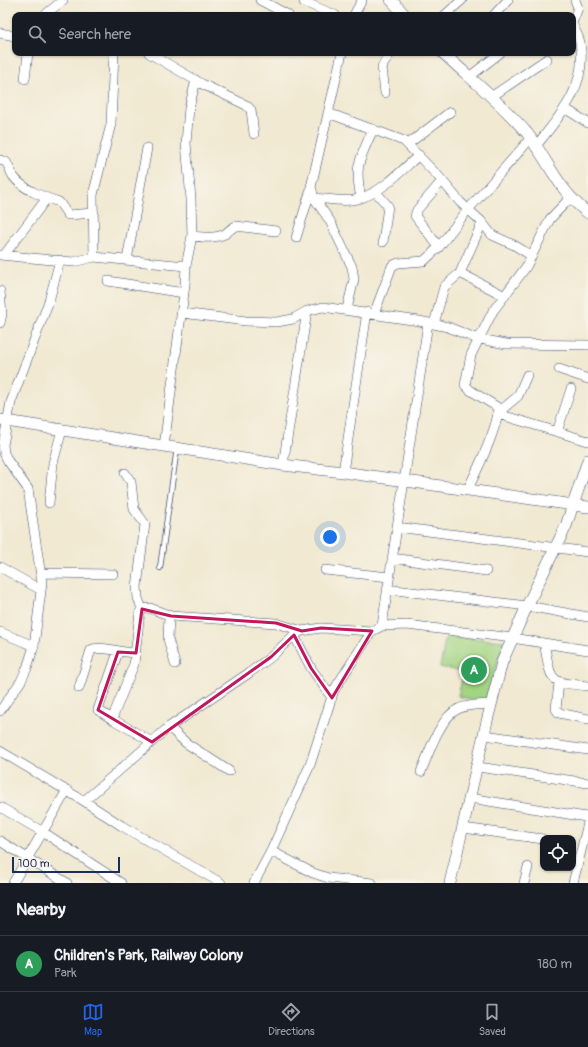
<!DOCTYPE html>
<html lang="en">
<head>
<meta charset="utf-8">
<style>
  :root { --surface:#171b24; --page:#242831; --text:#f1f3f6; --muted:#9ea1a6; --line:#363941; --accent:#2563eb }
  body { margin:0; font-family:Pangolin,sans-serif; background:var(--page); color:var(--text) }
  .controls { position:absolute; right:12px; bottom:12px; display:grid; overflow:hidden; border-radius:8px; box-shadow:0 1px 3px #0004 }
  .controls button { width:36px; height:36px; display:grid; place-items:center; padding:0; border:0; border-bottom:1px solid var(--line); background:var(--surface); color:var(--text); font:20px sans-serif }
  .scale { position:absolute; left:12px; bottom:10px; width:108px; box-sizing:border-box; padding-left:4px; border:2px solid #1b2f5e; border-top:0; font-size:11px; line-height:14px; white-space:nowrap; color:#1b2f5e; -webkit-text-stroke:3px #f7f3e8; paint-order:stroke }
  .you { position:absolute; left:330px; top:537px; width:14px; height:14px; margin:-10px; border:3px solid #fff; border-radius:50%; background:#1a73e8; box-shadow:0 0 0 6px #1a73e833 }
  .badge { display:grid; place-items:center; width:26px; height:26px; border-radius:50%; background:var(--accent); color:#fff; font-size:13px; font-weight:700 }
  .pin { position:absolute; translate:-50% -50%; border:2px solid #fff; box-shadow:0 1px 4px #0006 }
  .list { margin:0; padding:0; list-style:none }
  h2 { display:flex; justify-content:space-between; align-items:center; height:52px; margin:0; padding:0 16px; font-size:17px }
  h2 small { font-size:13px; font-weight:400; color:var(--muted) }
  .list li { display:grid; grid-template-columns:26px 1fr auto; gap:12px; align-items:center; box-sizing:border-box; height:56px; padding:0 16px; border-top:1px solid var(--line) }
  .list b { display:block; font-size:15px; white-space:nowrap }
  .list p { margin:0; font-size:13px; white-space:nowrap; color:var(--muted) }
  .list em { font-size:13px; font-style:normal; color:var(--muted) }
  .icon { flex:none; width:22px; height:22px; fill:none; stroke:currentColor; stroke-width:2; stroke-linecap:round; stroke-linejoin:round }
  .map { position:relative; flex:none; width:588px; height:883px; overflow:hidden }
  .search { position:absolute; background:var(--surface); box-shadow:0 1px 3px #0004; left:12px; right:12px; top:12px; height:44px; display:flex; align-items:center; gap:10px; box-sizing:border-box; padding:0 14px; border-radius:8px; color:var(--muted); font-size:15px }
  .sheet { height:108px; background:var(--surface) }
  nav { display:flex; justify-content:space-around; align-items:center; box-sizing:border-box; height:56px; border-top:1px solid var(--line); background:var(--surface); font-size:11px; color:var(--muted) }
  nav a { display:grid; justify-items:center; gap:2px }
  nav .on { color:var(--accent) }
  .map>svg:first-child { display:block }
  .green { fill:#a3d482; stroke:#5f8270 }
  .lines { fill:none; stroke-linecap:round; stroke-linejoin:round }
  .service-casing { stroke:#3b4b6f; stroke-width:6 }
  .minor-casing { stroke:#3b4b6f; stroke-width:10 }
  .tertiary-casing { stroke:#3b4b6f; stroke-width:12 }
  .service { stroke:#fff; stroke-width:4.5 }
  .minor { stroke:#fff; stroke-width:9 }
  .tertiary { stroke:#fff; stroke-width:11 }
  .marked { fill:none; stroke:#c2185b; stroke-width:3; stroke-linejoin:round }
</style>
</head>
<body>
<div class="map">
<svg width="588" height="883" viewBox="0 0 588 883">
  <rect width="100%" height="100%" fill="#f7f3e8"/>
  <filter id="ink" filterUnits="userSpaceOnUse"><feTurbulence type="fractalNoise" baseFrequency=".025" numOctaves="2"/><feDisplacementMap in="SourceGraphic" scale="8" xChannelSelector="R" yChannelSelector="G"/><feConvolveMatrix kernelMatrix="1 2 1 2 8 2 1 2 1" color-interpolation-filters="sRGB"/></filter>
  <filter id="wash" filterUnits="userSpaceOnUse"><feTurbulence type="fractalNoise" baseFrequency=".012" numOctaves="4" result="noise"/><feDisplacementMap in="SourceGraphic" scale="16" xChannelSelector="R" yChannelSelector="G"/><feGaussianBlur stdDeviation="0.9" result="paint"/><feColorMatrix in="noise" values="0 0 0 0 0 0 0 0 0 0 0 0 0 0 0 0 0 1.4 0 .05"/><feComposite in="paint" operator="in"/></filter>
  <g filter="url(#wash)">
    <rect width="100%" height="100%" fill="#f1e9d2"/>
    <path class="green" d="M446 636 504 641 485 703 458 696 464 672 440 667Z"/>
  </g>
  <g filter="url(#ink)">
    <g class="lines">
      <g class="service-casing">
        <path id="service" d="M160 568 177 448"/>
      </g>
      <g class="minor-casing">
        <path id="minor" d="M260 0 288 15
          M304 2 335 15
          M45 15 63 0
          M354 15 362 0
          M445 15 462 0
          M494 15 508 0
          M573 21 578 8 575 0
          M0 33 15 36
          M149 53 202 84 246 105 251 110 254 134
          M342 53 311 187 314 198 330 221 352 267 354 279 347 309
          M469 77 500 53
          M25 79 28 53
          M385 93 382 67 390 53
          M491 97 547 59
          M566 109 588 123
          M328 113 404 141 439 177 460 202 481 221 492 235 514 245 532 256
          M408 144 450 112
          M535 147C560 116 588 86 580 43 579 37 575 31 573 25
          M0 160 6 162C9 166 10 171 13 176 23 190 44 197 59 202L68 215 94 213
          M375 191 388 206 383 242
          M314 198C329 199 347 203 361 198 383 191 402 170 419 155
          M361 198C354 164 360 160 373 129
          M192 236C203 237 214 239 225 234 229 231 231 228 236 226L276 231
          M296 238 311 189
          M439 247 415 216 417 210 442 181
          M5 254 47 198
          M0 255 73 262 94 257 186 266
          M94 257 93 195 111 124 114 53
          M127 260 147 148
          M460 273 505 296
          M108 281 184 293
          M0 291 2 314 0 323
          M182 313 246 321 277 322 293 319 307 311 323 307 419 321 448 327 475 338 506 344 588 345
          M374 314 392 266 398 263 424 261 439 247 466 212 530 139
          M434 324 444 287 460 273 482 223
          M559 369 588 379
          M499 412 518 396 527 375
          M498 414 588 441
          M557 432 571 389
          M164 446 185 285 186 266 192 236 191 199 186 143 189 108 196 80
          M283 465 307 311
          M343 472 367 312
          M125 473 131 482 134 509 145 524 137 587 138 598 142 609
          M468 489C475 474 502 420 497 407L470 390 465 385 471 355 493 311 526 267 550 219 570 198
          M49 503 53 463 62 430
          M397 527 588 552
          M392 558 486 571
          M0 567 41 590
          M325 570 389 577
          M42 573 113 574
          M387 589 527 606 588 617
          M169 615 168 639 175 664
          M382 626 428 323
          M0 632 34 646
          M294 635 311 668 332 698
          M544 643C552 682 547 682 588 686
          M559 683 556 709 559 713 588 719
          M79 688 91 650C99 645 124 653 136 653
          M0 711 21 681 27 668 34 646 42 583 28 489 8 461 4 453 3 445 11 402 49 301 60 260
          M112 719 98 710 118 652
          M169 727 186 743 229 771
          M485 735 588 750
          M152 742 112 719 134 664 140 612 142 609 150 608 171 616 276 623 302 631
          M0 751 84 801 169 727 249 673 271 657 294 635 302 631 321 628 372 631 382 626 407 625 512 638 588 650
          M478 767 588 783
          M421 772C428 755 440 717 458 709 468 704 480 705 491 704
          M470 798 580 816 586 817 588 822
          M84 801 122 826 221 883
          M0 807 43 832 121 883
          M463 828 543 839
          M0 841 67 883
          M271 851 313 873 328 878 372 883
          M13 883 67 790
          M254 883 271 851 310 765 334 690 372 631
          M524 883 528 867
          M573 883 588 823"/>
      </g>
      <g class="tertiary-casing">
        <path id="tertiary" d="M391 0 405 15
          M443 53C471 79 502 104 527 133 548 160 559 192 588 213
          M0 420 283 465 343 472 588 507
          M450 883 487 721 502 662 527 606 566 526 588 460"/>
      </g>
      <use href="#service" class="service"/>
      <use href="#minor" class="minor"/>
      <use href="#tertiary" class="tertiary"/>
    </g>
  </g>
  <path class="marked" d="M142 609 171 616 276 623 302 631 321 628 372 631 332 698 311 668 294 635 271 657 152 742 98 710 118 652 136 653Z"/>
</svg>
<div class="controls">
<button><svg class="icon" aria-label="locate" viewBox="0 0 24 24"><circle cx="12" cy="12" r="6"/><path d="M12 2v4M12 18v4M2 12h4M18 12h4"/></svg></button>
</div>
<div class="scale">100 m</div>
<div class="you"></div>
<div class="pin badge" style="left:474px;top:670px;background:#2e9e5b">A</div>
<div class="search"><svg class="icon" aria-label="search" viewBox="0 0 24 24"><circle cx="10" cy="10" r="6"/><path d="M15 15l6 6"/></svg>Search here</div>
</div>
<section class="sheet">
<h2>Nearby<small></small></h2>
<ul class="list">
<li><span class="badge" style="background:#2e9e5b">A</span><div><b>Children's Park, Railway Colony</b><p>Park</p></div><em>180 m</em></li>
</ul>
</section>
<nav>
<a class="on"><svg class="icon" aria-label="map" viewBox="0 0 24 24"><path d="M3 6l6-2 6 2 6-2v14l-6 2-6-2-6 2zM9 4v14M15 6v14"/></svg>Map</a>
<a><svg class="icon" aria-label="directions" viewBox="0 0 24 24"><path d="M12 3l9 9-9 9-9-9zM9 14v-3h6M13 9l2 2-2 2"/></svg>Directions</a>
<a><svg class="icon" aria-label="saved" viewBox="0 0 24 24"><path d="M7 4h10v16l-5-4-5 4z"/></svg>Saved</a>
</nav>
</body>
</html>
